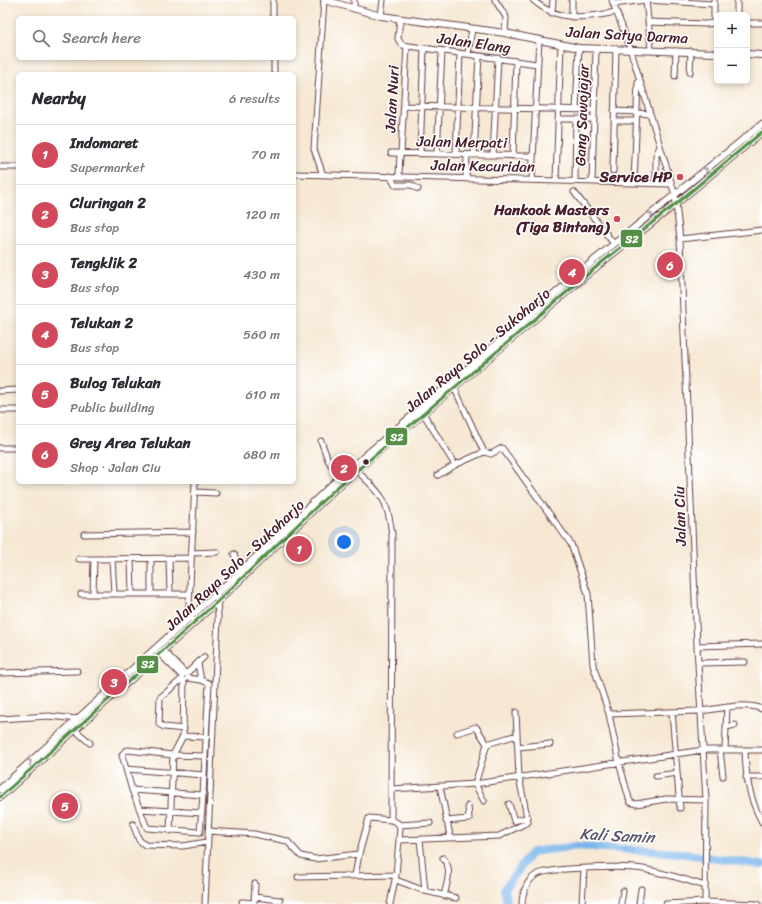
<!DOCTYPE html>
<html lang="en">
<head>
<meta charset="utf-8">
<style>
  :root { --surface:#fff; --page:#f7f7f7; --text:#2b2b33; --muted:#7c7c81; --line:#e1e1e2; --accent:#d1495b }
  body { margin:0; font-family:Sriracha,sans-serif; background:var(--page); color:var(--text) }
  .controls { position:absolute; right:12px; top:12px; display:grid; overflow:hidden; border-radius:6px; box-shadow:0 2px 6px #0003 }
  .controls button { width:36px; height:36px; display:grid; place-items:center; padding:0; border:0; border-bottom:1px solid var(--line); background:var(--surface); color:var(--text); font:20px sans-serif }
  .you { position:absolute; left:344px; top:542px; width:14px; height:14px; margin:-10px; border:3px solid #fff; border-radius:50%; background:#1a73e8; box-shadow:0 0 0 6px #1a73e833 }
  .badge { display:grid; place-items:center; width:26px; height:26px; border-radius:50%; background:var(--accent); color:#fff; font-size:13px; font-weight:700 }
  .pin { position:absolute; translate:-50% -50%; border:2px solid #fff; box-shadow:0 1px 4px #0006 }
  .list { margin:0; padding:0; list-style:none }
  h2 { display:flex; justify-content:space-between; align-items:center; height:52px; margin:0; padding:0 16px; font-size:17px }
  h2 small { font-size:13px; font-weight:400; color:var(--muted) }
  .list li { display:grid; grid-template-columns:26px 1fr auto; gap:12px; align-items:center; box-sizing:border-box; height:60px; padding:0 16px; border-top:1px solid var(--line) }
  .list b { display:block; font-size:15px; white-space:nowrap }
  .list p { margin:0; font-size:13px; white-space:nowrap; color:var(--muted) }
  .list em { font-size:13px; font-style:normal; color:var(--muted) }
  .icon { flex:none; width:22px; height:22px; fill:none; stroke:currentColor; stroke-width:2; stroke-linecap:round; stroke-linejoin:round }
  .map { position:relative; flex:none; width:762px; height:904px; overflow:hidden }
  .search { position:absolute; background:var(--surface); box-shadow:0 2px 6px #0003; left:16px; top:16px; width:280px; height:44px; display:flex; align-items:center; gap:10px; box-sizing:border-box; padding:0 14px; border-radius:6px; color:var(--muted); font-size:15px }
  .panel { position:absolute; background:var(--surface); box-shadow:0 2px 6px #0003; left:16px; top:72px; width:280px; height:412px; border-radius:6px }
  .map>svg:first-child { display:block }
  .lines { fill:none; stroke-linecap:round; stroke-linejoin:round }
  .river { stroke:#7ab6ec; stroke-width:8 }
  .minor-casing { stroke:#643d44; stroke-width:7 }
  .major-casing { stroke:#643d44; stroke-width:8 }
  .minor { stroke:#fff; stroke-width:5 }
  .major { stroke:#fff; stroke-width:6 }
  .bus-1-casing { stroke:#fff; stroke-width:6 }
  .bus-1 { stroke:#548f45; stroke-width:3 }
  .oneway { stroke:#ae9aa0 }
  .poi-dot { fill:#d1495b; stroke:#fff; stroke-width:1.5 }
  .bus-dot { fill:#4a1f2b; stroke:#fff; stroke-width:1.5 }
  .labels { text-anchor:middle; stroke-width:3; stroke-linejoin:round; paint-order:stroke }
  .street-label { font-size:15px; fill:#4a1f2b; stroke:#fff }
  .poi-label { font-size:15px; font-weight:bold; fill:#4a1f2b; stroke:#fff; text-anchor:end }
  .water-label { font-size:16px; font-style:italic; fill:#5b546f; stroke:#fff }
  .line-badge { stroke:#fff; stroke-width:1.5 }
  .badge-label { font-size:11px; text-anchor:middle; font-weight:bold; fill:#fff }
</style>
</head>
<body>
<div class="map">
<svg width="762" height="904" viewBox="0 0 762 904">
  <rect width="100%" height="100%" fill="#fff"/>
  <filter id="ink" filterUnits="userSpaceOnUse"><feTurbulence type="fractalNoise" baseFrequency=".025" numOctaves="2"/><feDisplacementMap in="SourceGraphic" scale="8" xChannelSelector="R" yChannelSelector="G"/><feConvolveMatrix kernelMatrix="1 2 1 2 8 2 1 2 1" color-interpolation-filters="sRGB"/></filter>
  <filter id="wash" filterUnits="userSpaceOnUse"><feTurbulence type="fractalNoise" baseFrequency=".012" numOctaves="4" result="noise"/><feDisplacementMap in="SourceGraphic" scale="16" xChannelSelector="R" yChannelSelector="G"/><feGaussianBlur stdDeviation="0.9" result="paint"/><feColorMatrix in="noise" values="0 0 0 0 0 0 0 0 0 0 0 0 0 0 0 0 0 1.4 0 .05"/><feComposite in="paint" operator="in"/></filter>
  <g filter="url(#wash)">
    <rect width="100%" height="100%" fill="#f6e8d3"/>
    <g class="lines">
      <path class="river" d="M507 904 504 889 532 852 577 846 679 853 762 865"/>
    </g>
  </g>
  <g filter="url(#ink)">
    <g class="lines">
      <g class="minor-casing">
        <path id="minor" d="M273 0V18
          M354 0V9
          M495 0 506 17 505 33
          M533 0C557 22 586 18 616 12
          M612 0 630 48 675 195 680 239 697 646 706 800 705 902
          M646 0 651 49
          M737 0V15
          M613 4 646 0 714 4V0
          M714 4V23
          M552 13 553 0
          M381 16 383 0
          M572 17V0
          M400 19 398 39 402 45 537 64
          M648 22 705 24 717 23
          M747 23H762
          M468 54 472 29
          M274 58V71
          M690 72 691 51
          M675 76 676 51
          M404 106 594 110
          M576 110 579 48
          M614 111 637 112
          M637 113 650 114
          M558 119H594
          M614 121H636
          M391 153 533 156
          M401 153 407 46
          M420 154 424 48
          M437 154 442 51
          M456 154 460 53
          M474 155 479 56
          M493 155 498 58
          M513 156 516 61
          M0 167H18
          M613 171 616 48
          M294 174 670 184
          M323 175 314 149 324 0
          M390 176 395 185H411L418 189
          M399 176 400 153
          M466 178 467 155
          M532 180 539 39
          M556 180 561 45
          M575 181 576 119
          M592 181 596 49
          M634 183 638 82
          M656 183V156L660 146
          M574 192 614 244
          M680 239 762 230
          M454 387 484 452 491 454 502 448 571 544 588 594 593 665 609 714 619 763 630 802 636 804 666 799 706 800
          M0 391 18 390
          M0 410H18
          M423 413 455 465
          M321 441 328 460 339 478
          M0 448H18
          M356 470C382 495 387 497 392 534L391 820
          M438 475 455 465 484 452
          M196 492 216 493
          M84 534 193 532
          M191 553 217 552
          M234 554 241 571
          M169 558 170 593
          M79 559H94
          M112 559 114 594
          M131 559 132 594
          M151 559V594
          M81 594H189
          M93 594 94 559 191 558
          M192 619 189 606 195 482
          M697 646 762 644
          M163 650 185 673
          M159 653 182 676
          M698 663 745 662
          M0 673 77 671
          M186 674 204 657
          M188 678 201 680 198 664
          M182 679 160 698 159 724 164 727 184 729
          M201 680 209 683 203 795
          M672 712 680 808
          M609 714C639 713 668 712 698 711 716 710 746 701 762 709
          M0 719 49 716 77 719
          M726 727 735 725
          M74 729 90 743
          M457 733 476 727 487 744
          M183 736 207 737
          M487 744 517 735
          M518 747 550 744
          M720 750 723 776
          M725 750 727 707
          M745 751C746 778 749 798 762 822
          M126 769 204 775
          M656 776 677 773
          M746 777H762
          M440 786 450 836
          M392 789 475 784 703 750H762
          M132 790 203 795 200 832 147 828 132 790 122 755 125 751 128 750 173 755 205 756
          M484 801 475 784 487 744
          M509 804 514 821 528 817
          M140 809 202 813
          M446 821 469 819 468 806
          M133 824 139 840 145 845 183 846 207 842
          M399 825 430 823
          M170 831 173 755 183 736 184 680
          M208 831 254 834 287 841 301 856 315 859 359 854 369 818 391 820 398 823 400 828 396 875 390 904
          M420 839 425 891
          M399 840 499 836 528 822 519 777 516 712
          M443 858C453 869 447 882 444 896
          M355 876 359 854
          M298 877 396 875
          M396 880 425 891 456 898
          M254 897 280 900
          M242 902 254 903
          M205 904 218 617 217 599
          M254 904 255 884
          M522 904C522 894 527 880 536 875 549 867 626 866 643 869 664 873 684 879 705 886
          M582 904 584 869
          M621 904 623 891
          M639 904 641 889
          M666 904 705 902 758 904"/>
      </g>
      <g class="major-casing">
        <path id="major" d="M324 0 381 16 505 33 579 48 717 53
          M747 54 762 55
          M0 789 241 571 339 478 598 257 762 124
          M0 797 218 601 334 490 373 456 601 263 677 203 762 132"/>
      </g>
      <use href="#minor" class="minor"/>
      <use href="#major" class="major"/>
      <g class="bus-1-casing">
        <path id="bus-1" d="M0 797 218 601 334 490 601 263 677 203 762 132"/>
      </g>
      <use href="#bus-1" class="bus-1"/>
    </g>
    <defs><path id="oneway-chevron" d="M-2-3.5L2.5 0L-2 3.5" fill="none" stroke-width="1.6" stroke-linecap="round" stroke-linejoin="round"/></defs>
    <g class="oneway">
      <use href="#oneway-chevron" transform="translate(705 170) rotate(-40)"/>
      <use href="#oneway-chevron" transform="translate(650 215) rotate(-39)"/>
      <use href="#oneway-chevron" transform="translate(29 762) rotate(-43)"/>
    </g>
  </g>
  <g class="poi-dot">
    <circle cx="680" cy="177" r="4"/>
    <circle cx="617" cy="219" r="4"/>
  </g>
  <circle class="bus-dot" cx="366" cy="462" r="3.5"/>
  <g class="labels">
    <g class="street-label">
      <text transform="translate(627 35) rotate(3)" y="5">Jalan Satya Darma</text>
      <text transform="translate(474 43) rotate(8)" y="5">Jalan Elang</text>
      <text transform="translate(392 99) rotate(-87)" y="5">Jalan Nuri</text>
      <text transform="translate(582 115) rotate(-88)" y="5">Gang Sawojajar</text>
      <text transform="translate(462 142) rotate(1)" y="5">Jalan Merpati</text>
      <text transform="translate(483 166) rotate(1)" y="5">Jalan Kecuridan</text>
      <text transform="translate(478 350) rotate(-40)" y="5">Jalan Raya Solo - Sukoharjo</text>
      <text transform="translate(680 516) rotate(-92)" y="5">Jalan Ciu</text>
      <text transform="translate(235 565) rotate(-43)" y="5">Jalan Raya Solo - Sukoharjo</text>
    </g>
    <g class="poi-label">
      <text x="672" y="182">Service HP</text>
      <text x="609" y="215">Hankook Masters<tspan x="609" dy="17">(Tiga Bintang)</tspan></text>
    </g>
    <g class="water-label">
      <text transform="translate(617 835) rotate(3)" y="6">Kali Samin</text>
    </g>
  </g>
  <g class="line-badge">
    <rect x="620" y="229" width="23" height="19" rx="4" fill="#548f45"/>
    <rect x="385" y="427" width="23" height="19" rx="4" fill="#548f45"/>
    <rect x="136" y="655" width="23" height="19" rx="4" fill="#548f45"/>
  </g>
  <g class="badge-label">
    <text x="632" y="243">S2</text>
    <text x="397" y="441">S2</text>
    <text x="148" y="668">S2</text>
  </g>
</svg>
<div class="controls">
<button>+</button>
<button>−</button>
</div>
<div class="you"></div>
<div class="pin badge" style="left:299px;top:549px">1</div>
<div class="pin badge" style="left:344px;top:468px">2</div>
<div class="pin badge" style="left:114px;top:682px">3</div>
<div class="pin badge" style="left:572px;top:272px">4</div>
<div class="pin badge" style="left:65px;top:806px">5</div>
<div class="pin badge" style="left:670px;top:265px">6</div>
<div class="search"><svg class="icon" aria-label="search" viewBox="0 0 24 24"><circle cx="10" cy="10" r="6"/><path d="M15 15l6 6"/></svg>Search here</div>
<section class="panel">
<h2>Nearby<small>6 results</small></h2>
<ul class="list">
<li><span class="badge">1</span><div><b>Indomaret</b><p>Supermarket</p></div><em>70 m</em></li>
<li><span class="badge">2</span><div><b>Cluringan 2</b><p>Bus stop</p></div><em>120 m</em></li>
<li><span class="badge">3</span><div><b>Tengklik 2</b><p>Bus stop</p></div><em>430 m</em></li>
<li><span class="badge">4</span><div><b>Telukan 2</b><p>Bus stop</p></div><em>560 m</em></li>
<li><span class="badge">5</span><div><b>Bulog Telukan</b><p>Public building</p></div><em>610 m</em></li>
<li><span class="badge">6</span><div><b>Grey Area Telukan</b><p>Shop · Jalan Ciu</p></div><em>680 m</em></li>
</ul>
</section>
</div>
</body>
</html>
